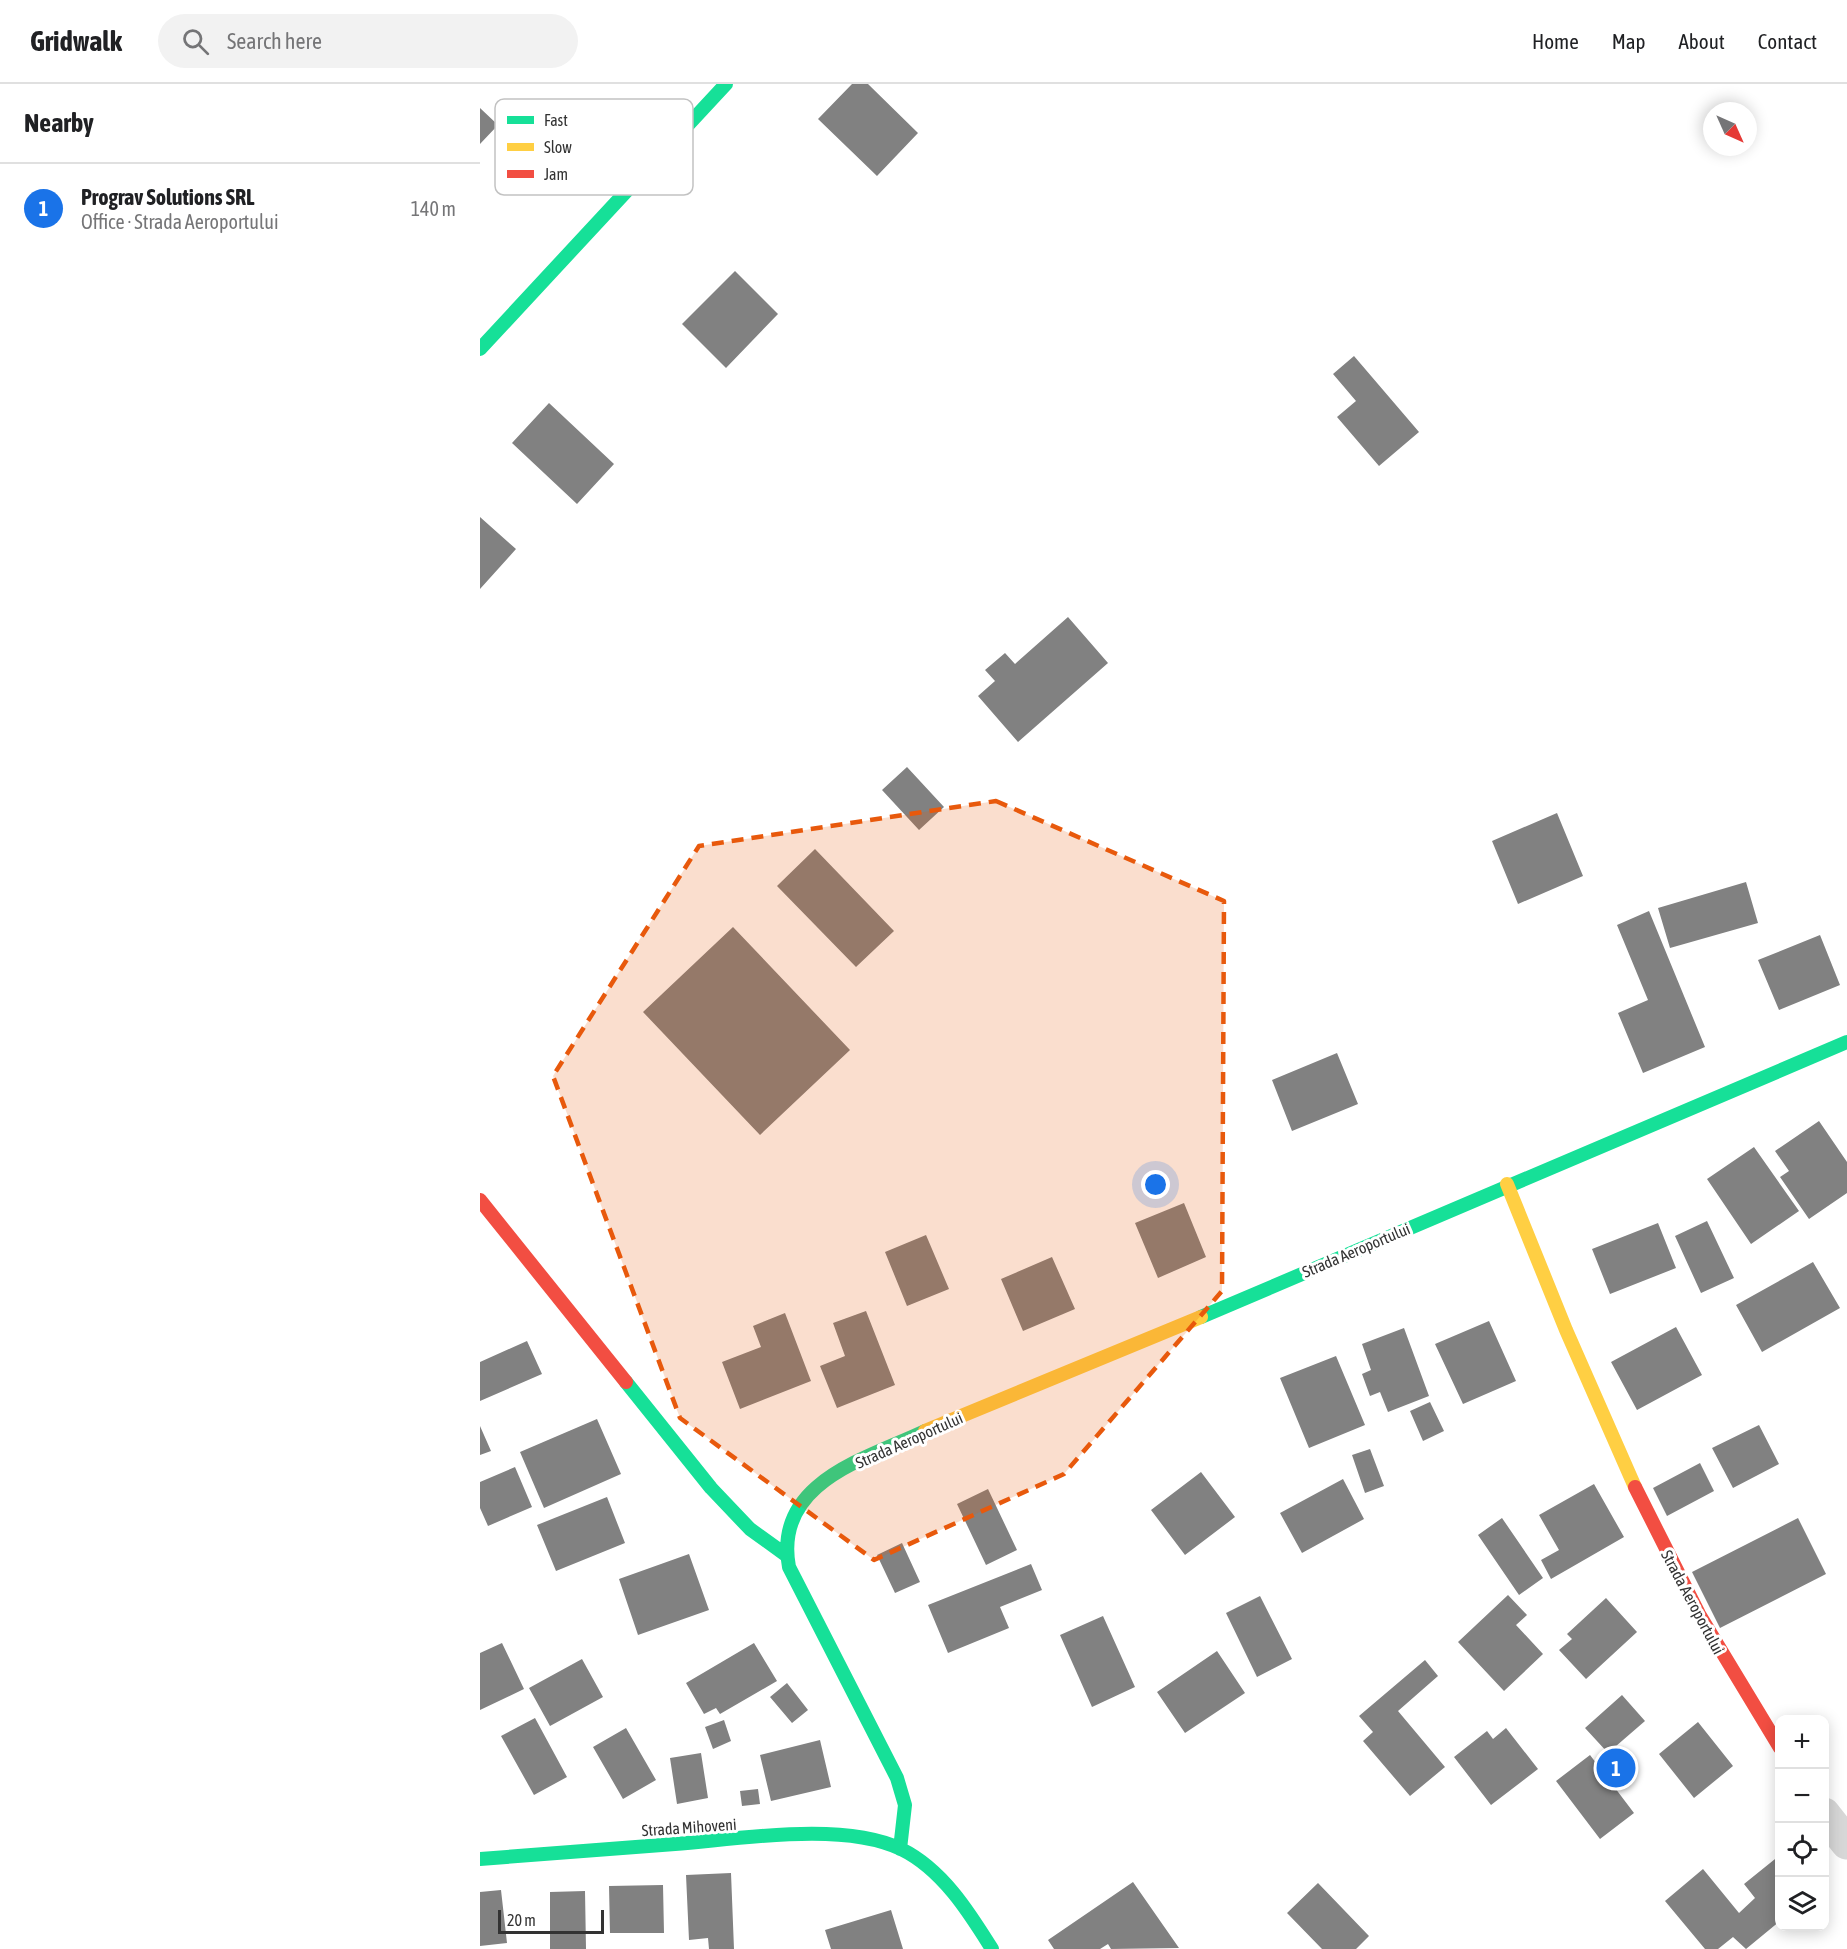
<!DOCTYPE html>
<html lang="en">
<head>
<meta charset="utf-8">
<style>
  :root { --surface:#fff; --page:#f2f2f2; --text:#202124; --muted:#757577; --line:#e0e0e0; --accent:#1a73e8 }
  body { margin:0; font-family:"Asap Condensed",sans-serif; background:var(--page); color:var(--text) }
  .controls { position:absolute; right:18px; bottom:18px; display:grid; overflow:hidden; border-radius:12px; box-shadow:0 3px 15px #0003 }
  .controls button { width:54px; height:54px; display:grid; place-items:center; padding:0; border:0; border-bottom:2px solid var(--line); background:var(--surface); color:var(--text); font:30px sans-serif }
  .compass { position:absolute; left:1223px; top:18px; width:54px; height:54px; border-radius:50%; background:var(--surface); box-shadow:0 3px 15px #0003; rotate:135deg }
  .scale { position:absolute; left:18px; bottom:15px; width:106px; box-sizing:border-box; padding-left:6px; border:3px solid #333; border-top:0; font-size:16px; line-height:21px; white-space:nowrap; color:#333; -webkit-text-stroke:4px #fff; paint-order:stroke }
  .you { position:absolute; left:676px; top:1101px; width:21px; height:21px; margin:-15px; border:4px solid #fff; border-radius:50%; background:#1a73e8; box-shadow:0 0 0 9px #1a73e833 }
  .badge { display:grid; place-items:center; width:39px; height:39px; border-radius:50%; background:var(--accent); color:#fff; font-size:20px; font-weight:700 }
  .pin { position:absolute; translate:-50% -50%; border:3px solid #fff; box-shadow:0 2px 6px #0006 }
  .list { margin:0; padding:0; list-style:none }
  h2 { display:flex; justify-content:space-between; align-items:center; height:78px; margin:0; padding:0 24px; font-size:26px }
  h2 small { font-size:20px; font-weight:400; color:var(--muted) }
  .list li { display:grid; grid-template-columns:39px 1fr auto; gap:18px; align-items:center; box-sizing:border-box; height:90px; padding:0 24px; border-top:2px solid var(--line) }
  .list b { display:block; font-size:22px; white-space:nowrap }
  .list p { margin:0; font-size:20px; white-space:nowrap; color:var(--muted) }
  .list em { font-size:20px; font-style:normal; color:var(--muted) }
  .icon { flex:none; width:33px; height:33px; fill:none; stroke:currentColor; stroke-width:2; stroke-linecap:round; stroke-linejoin:round }
  .map { position:relative; flex:none; width:1367px; height:1865px; overflow:hidden }
  header { display:flex; align-items:center; gap:36px; box-sizing:border-box; height:84px; padding:0 30px; background:var(--surface); border-bottom:2px solid var(--line) }
  header strong { font-size:28px }
  nav { display:flex; gap:33px; margin-inline-start:auto; font-size:21px }
  .search { width:420px; height:54px; background:var(--page); display:flex; align-items:center; gap:15px; box-sizing:border-box; padding:0 21px; border-radius:33px; color:var(--muted); font-size:22px }
  main { display:flex }
  aside { flex:1; background:var(--surface) }
  .map>svg:first-child { display:block }
  .building { fill:#818181 }
  .lines { fill:none; stroke-linecap:round; stroke-linejoin:round }
  .street { stroke:#d7d7d7; stroke-width:33 }
  .fast { stroke:#16e098; stroke-width:14 }
  .slow { stroke:#ffcf43; stroke-width:14 }
  .jam { stroke:#f24e42; stroke-width:14 }
  .marked { fill:#e8590c; fill-opacity:0.2; stroke:#e8590c; stroke-width:4.5; stroke-dasharray:12 8; stroke-linejoin:round }
  .labels { text-anchor:middle; stroke-width:6; stroke-linejoin:round; paint-order:stroke }
  .street-label { font-size:16px; fill:#333; stroke:#fff }
  .key { fill:#fff; stroke:#c2c2c2; stroke-width:1.5 }
  .key-label { font-size:16px; fill:#333 }
</style>
</head>
<body>
<header>
<strong>Gridwalk</strong>
<div class="search"><svg class="icon" aria-label="search" viewBox="0 0 24 24"><circle cx="10" cy="10" r="6"/><path d="M15 15l6 6"/></svg>Search here</div>
<nav><a>Home</a><a>Map</a><a>About</a><a>Contact</a></nav>
</header>
<main>
<aside>
<h2>Nearby<small></small></h2>
<ul class="list">
<li><span class="badge">1</span><div><b>Prograv Solutions SRL</b><p>Office · Strada Aeroportului</p></div><em>140 m</em></li>
</ul>
</aside>
<div class="map">
<svg width="1367" height="1865" viewBox="0 0 1367 1865">
  <rect width="100%" height="100%" fill="#fff"/>
  <path class="building" d="M372 0H388L438 49 397 92 338 35Z
    M0 24 18 41 0 60Z
    M255 187 298 230 246 284 202 240Z
    M874 272 939 348 899 382 857 333 876 317 853 290Z
    M69 319 134 380 97 420 32 359Z
    M0 433 36 465 0 505Z
    M588 533 628 579 538 658 498 612 515 597 505 586 525 569 535 580Z
    M427 683 464 723 439 746 402 706Z
    M1077 729 1103 792 1038 820 1012 757Z
    M335 765 414 847 376 883 297 802Z
    M1266 798 1278 839 1190 864 1178 824Z
    M1169 827 1225 963 1163 989 1138 929 1168 916 1137 841Z
    M253 843 370 966 280 1051 163 928Z
    M1340 851 1360 901 1299 926 1278 876Z
    M857 969 878 1020 812 1047 792 996Z
    M1339 1037 1367 1078V1109L1329 1135 1300 1093 1309 1087 1295 1067Z
    M1274 1063 1319 1127 1271 1160 1227 1095Z
    M704 1119 726 1173 678 1194 655 1139Z
    M1227 1137 1254 1194 1221 1209 1195 1152Z
    M1178 1139 1196 1184 1130 1210 1112 1165Z
    M446 1151 469 1205 427 1222 405 1168Z
    M572 1173 595 1225 543 1247 521 1195Z
    M1333 1178 1360 1224 1282 1268 1256 1221Z
    M386 1227 415 1301 357 1324 340 1282 365 1272 353 1239Z
    M305 1229 331 1297 260 1325 242 1278 281 1263 273 1242Z
    M1009 1237 1036 1297 983 1320 955 1260Z
    M1196 1243 1222 1291 1157 1326 1131 1278Z
    M924 1244 949 1312 908 1328 900 1308 890 1312 882 1290 891 1286 882 1260Z
    M47 1257 62 1290 0 1317V1278Z
    M856 1272 885 1341 829 1364 800 1294Z
    M950 1318 964 1347 943 1357 930 1327Z
    M117 1335 141 1390 64 1424 40 1368Z
    M1279 1341 1299 1380 1253 1404 1232 1364Z
    M0 1342 11 1367 0 1371Z
    M890 1365 904 1402 885 1409 872 1371Z
    M1220 1379 1234 1407 1187 1432 1173 1404Z
    M35 1383 52 1423 8 1442 0 1424V1398Z
    M721 1388 755 1433 705 1471 671 1426Z
    M863 1395 884 1435 822 1469 800 1429Z
    M1114 1400 1144 1453 1071 1495 1061 1476 1079 1466 1059 1431Z
    M508 1405 537 1466 506 1481 477 1420Z
    M127 1413 145 1459 76 1487 57 1441Z
    M1022 1434 1063 1494 1039 1511 998 1451Z
    M1318 1434 1346 1490 1240 1544 1212 1488Z
    M422 1459 440 1498 415 1509 397 1471Z
    M209 1470 229 1526 158 1551 139 1495Z
    M551 1480 562 1506 520 1523 529 1544 468 1569 448 1521Z
    M1028 1511 1047 1531 1036 1541 1063 1570 1024 1607 978 1558Z
    M780 1512 812 1575 777 1593 746 1529Z
    M1126 1514 1157 1548 1106 1595 1079 1566 1092 1555 1087 1550Z
    M623 1532 655 1603 612 1623 580 1551Z
    M22 1559 44 1605 0 1626V1569Z
    M274 1559 297 1597 240 1630 236 1624 224 1630 206 1599Z
    M737 1567 765 1609 705 1649 677 1608Z
    M102 1575 123 1613 70 1642 49 1604Z
    M945 1576 958 1592 918 1627 965 1683 930 1712 883 1657 893 1648 879 1632Z
    M307 1599 328 1626 312 1639 290 1613Z
    M1142 1611 1165 1637 1128 1669 1105 1644Z
    M55 1634 87 1693 54 1711 21 1652Z
    M244 1636 251 1657 233 1665 225 1643Z
    M1218 1638 1253 1682 1214 1714 1179 1670Z
    M146 1644 176 1696 143 1715 113 1663Z
    M1026 1644 1058 1685 1011 1721 974 1673 1007 1647 1013 1655Z
    M340 1656 351 1703 291 1717 280 1671Z
    M221 1669 228 1714 197 1720 190 1674Z
    M1110 1671 1154 1729 1120 1755 1076 1697Z
    M278 1705 280 1720 262 1722 260 1707Z
    M1300 1771V1837L1266 1865 1253 1853 1238 1865H1225L1185 1817 1223 1785 1259 1829 1275 1814 1264 1800Z
    M251 1789 254 1865H229L228 1854 209 1856 206 1791Z
    M653 1798 699 1864 631 1865 628 1860 620 1865H574L568 1856Z
    M838 1799 889 1852 876 1865H842L807 1829Z
    M183 1801 184 1849H130L129 1802Z
    M21 1806 27 1859 0 1862V1808Z
    M105 1807 106 1865H70V1808Z
    M411 1826 423 1865H351L345 1846Z"/>
  <g class="lines">
    <path class="street" d="M1344 1730 1367 1759"/>
    <path class="fast" d="M0 265 246 0
      M721 1233 1367 958
      M146 1298 231 1404 270 1445 306 1471
      M420 1765 425 1721 417 1694 309 1483C293 1398 386 1375 445 1347
      M0 1775C65 1770 130 1765 195 1760 259 1755 363 1737 421 1765 462 1785 489 1828 512 1865"/>
    <path class="slow" d="M1027 1100 1086 1246 1155 1403
      M445 1347 721 1233"/>
    <path class="jam" d="M0 1116 146 1298
      M1155 1403 1219 1530 1300 1664"/>
  </g>
  <path class="marked" d="M516 717 744 817 742 1207 584 1390 394 1476 200 1334 73 992 219 762Z"/>
  <g class="labels">
    <g class="street-label">
      <text transform="translate(876 1166) rotate(-23)" y="6">Strada Aeroportului</text>
      <text transform="translate(429 1356) rotate(-24)" y="6">Strada Aeroportului</text>
      <text transform="translate(1213 1518) rotate(62)" y="6">Strada Aeroportului</text>
      <text transform="translate(209 1743) rotate(-4)" y="6">Strada Mihoveni</text>
    </g>
  </g>
  <rect x="15" y="15" width="198" height="96" rx="9" class="key"/>
  <rect x="27" y="32" width="27" height="8" fill="#16e098"/>
  <rect x="27" y="59" width="27" height="8" fill="#ffcf43"/>
  <rect x="27" y="86" width="27" height="8" fill="#f24e42"/>
  <g class="key-label">
    <text x="64" y="42">Fast</text>
    <text x="64" y="69">Slow</text>
    <text x="64" y="96">Jam</text>
  </g>
</svg>
<div class="controls">
<button>+</button>
<button>−</button>
<button><svg class="icon" aria-label="locate" viewBox="0 0 24 24"><circle cx="12" cy="12" r="6"/><path d="M12 2v4M12 18v4M2 12h4M18 12h4"/></svg></button>
<button><svg class="icon" aria-label="layers" viewBox="0 0 24 24"><path d="M12 4l9 5-9 5-9-5zM3 14l9 5 9-5"/></svg></button>
</div>
<svg class="compass" viewBox="-18 -18 36 36"><path d="M0-13l5 13h-10z" fill="#e53935"/><path d="M0 13l5-13h-10z" fill="#757577"/></svg>
<div class="scale">20 m</div>
<div class="you"></div>
<div class="pin badge" style="left:1136px;top:1684px">1</div>
</div>
</main>
</body>
</html>
